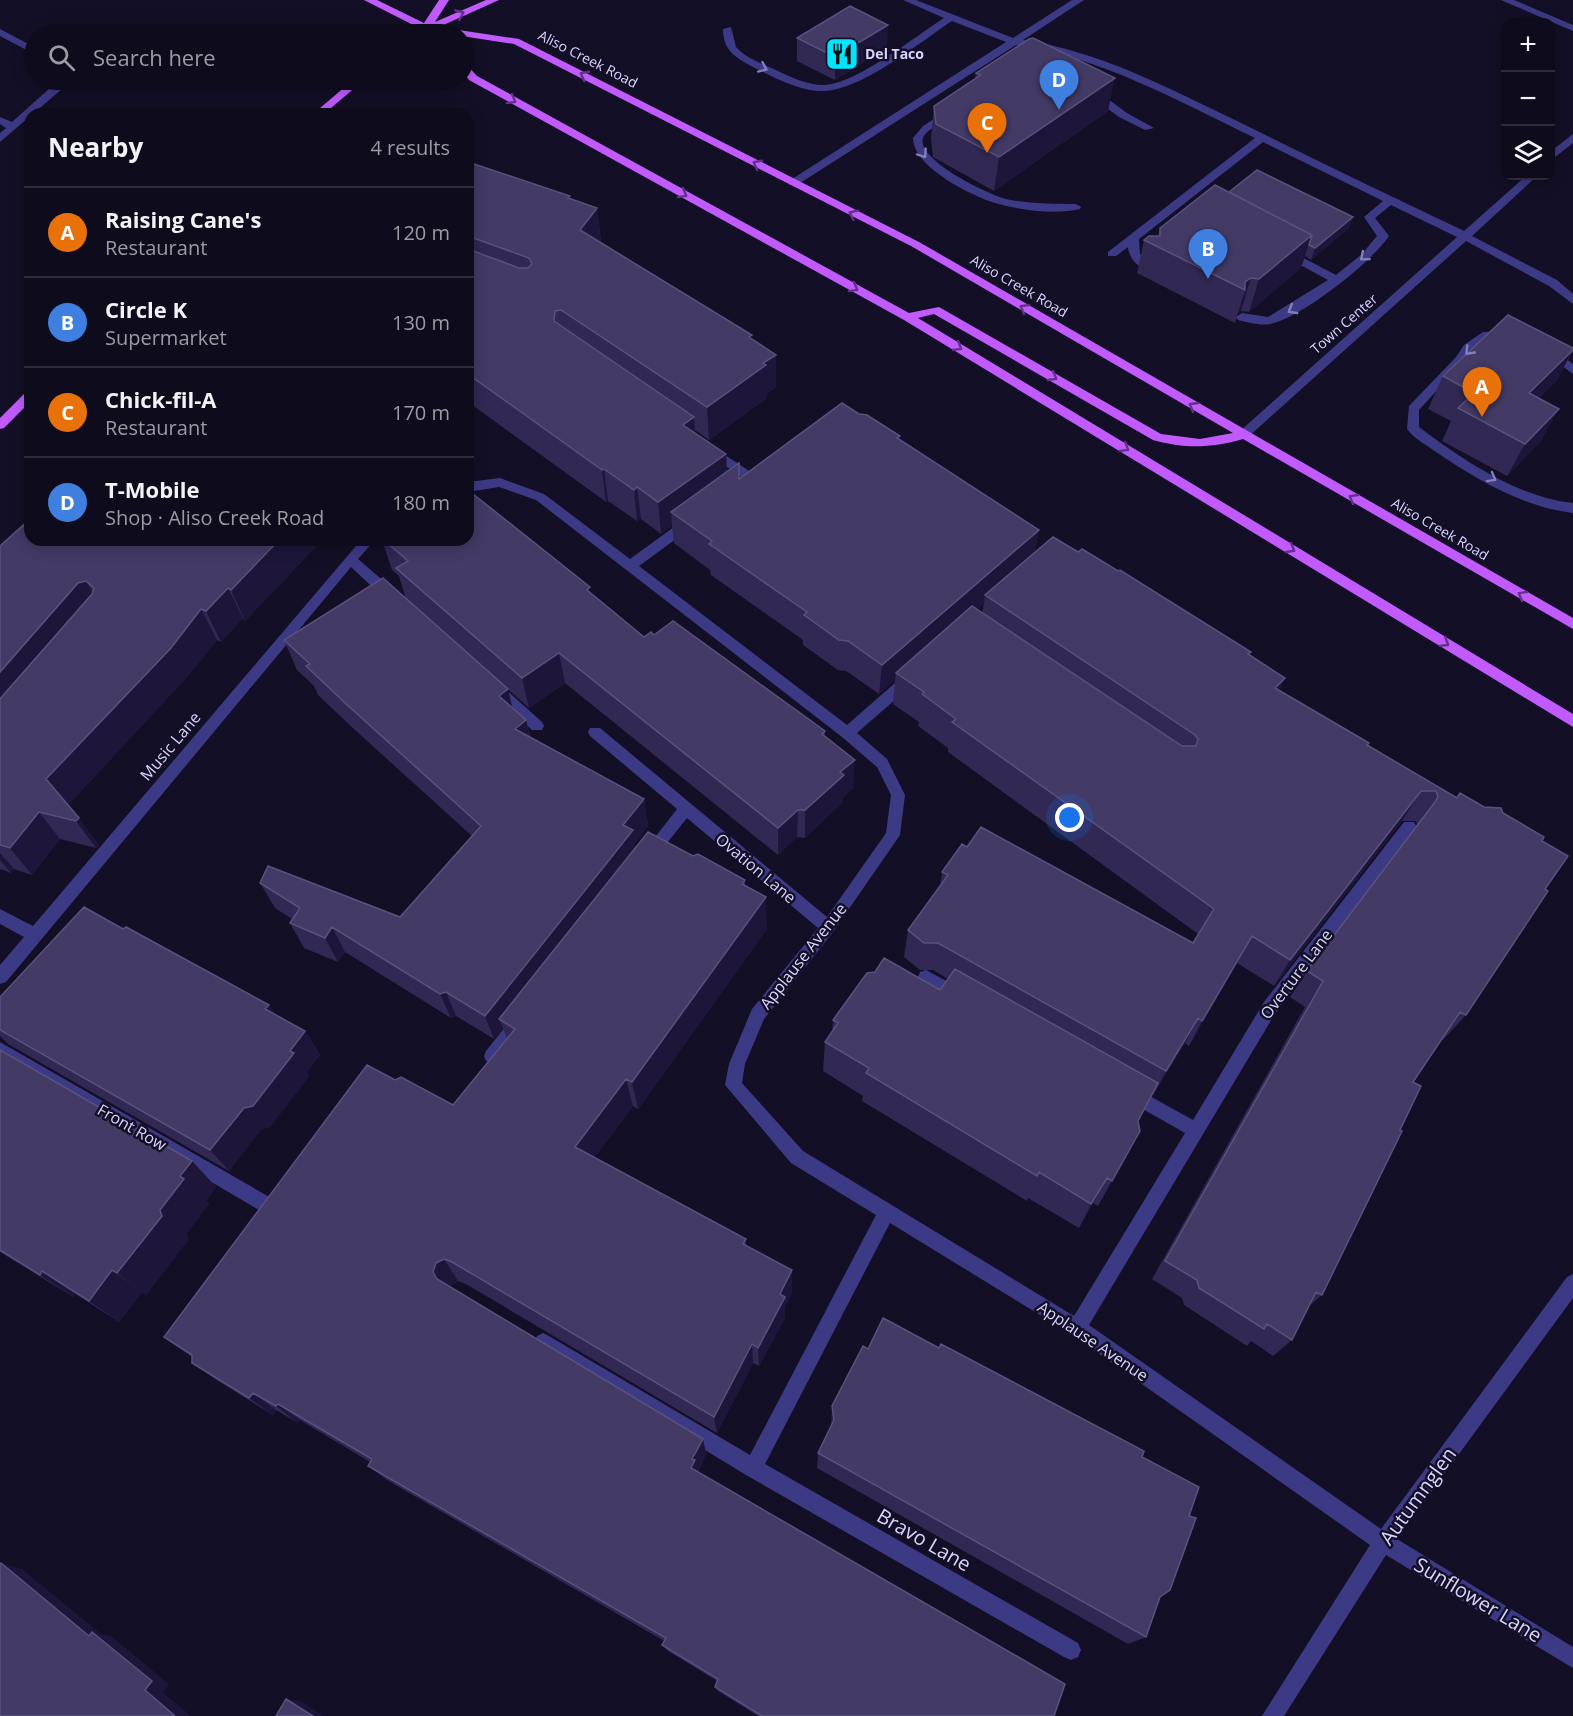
<!DOCTYPE html>
<html lang="en">
<head>
<meta charset="utf-8">
<style>
  :root { --surface:#0e0b1c; --page:#171425; --text:#f1f3f6; --muted:#9b9ba3; --line:#2e2b3b; --accent:#0b8043 }
  body { margin:0; font-family:"Open Sans",sans-serif; background:var(--page); color:var(--text) }
  .controls { position:absolute; right:18px; top:18px; display:grid; overflow:hidden; border-radius:12px; box-shadow:0 3px 15px #0003 }
  .controls button { width:54px; height:54px; display:grid; place-items:center; padding:0; border:0; border-bottom:2px solid var(--line); background:var(--surface); color:var(--text); font:30px sans-serif }
  .you { position:absolute; left:1070px; top:818px; width:21px; height:21px; margin:-15px; border:4px solid #fff; border-radius:50%; background:#1a73e8; box-shadow:0 0 0 9px #1a73e833 }
  .badge { display:grid; place-items:center; width:39px; height:39px; border-radius:50%; background:var(--accent); color:#fff; font-size:20px; font-weight:700 }
  .pin { position:absolute; translate:-50% -50px; filter:drop-shadow(0 2px 3px #0008) }
  .pin::after { content:''; position:absolute; top:32px; width:21px; height:18px; background:inherit; clip-path:polygon(0 0,100% 0,50% 100%) }
  .list { margin:0; padding:0; list-style:none }
  h2 { display:flex; justify-content:space-between; align-items:center; height:78px; margin:0; padding:0 24px; font-size:26px }
  h2 small { font-size:20px; font-weight:400; color:var(--muted) }
  .list li { display:grid; grid-template-columns:39px 1fr auto; gap:18px; align-items:center; box-sizing:border-box; height:90px; padding:0 24px; border-top:2px solid var(--line) }
  .list b { display:block; font-size:22px; white-space:nowrap }
  .list p { margin:0; font-size:20px; white-space:nowrap; color:var(--muted) }
  .list em { font-size:20px; font-style:normal; color:var(--muted) }
  .icon { flex:none; width:33px; height:33px; fill:none; stroke:currentColor; stroke-width:2; stroke-linecap:round; stroke-linejoin:round }
  .map { position:relative; flex:none; width:1573px; height:1716px; overflow:hidden }
  .search { position:absolute; background:var(--surface); box-shadow:0 3px 15px #0003; left:24px; top:24px; width:450px; height:66px; display:flex; align-items:center; gap:15px; box-sizing:border-box; padding:0 21px; border-radius:33px; color:var(--muted); font-size:22px }
  .panel { position:absolute; background:var(--surface); box-shadow:0 3px 15px #0003; left:24px; top:108px; width:450px; height:438px; border-radius:18px }
  .map>svg:first-child { display:block }
  .lines { fill:none; stroke-linecap:round; stroke-linejoin:round }
  .minor { fill:#3d3a85; fill-rule:evenodd }
  .major { fill:#c25bff; fill-rule:evenodd }
  .wall { fill:#312854; fill-rule:evenodd }
  .shaded-wall { fill:#1d163a }
  .building { fill:#433a66; stroke:#5a527e; stroke-width:1.5 }
  .oneway { stroke:#623188 }
  .oneway2 { stroke:#837fbc }
  .labels { text-anchor:middle; stroke-width:5; stroke-linejoin:round; paint-order:stroke }
  .far-poi-label { font-size:14px; font-weight:bold; fill:#d9d4ff; stroke:#130f26; text-anchor:start }
  .far-street-label { font-size:14px; fill:#d9d4ff; stroke:#130f26 }
  .street-label { font-size:16px; fill:#d9d4ff; stroke:#130f26 }
  .near-street-label { font-size:20px; fill:#d9d4ff; stroke:#130f26 }
</style>
</head>
<body>
<div class="map">
<svg width="1573" height="1716" viewBox="0 0 1573 1716">
  <rect width="100%" height="100%" fill="#130f26"/>
  <g class="lines">
    <path class="minor" d="M903 0H916L1013 38 1072 0H1084L1023 40C1099 51 1168 88 1237 121 1312 158 1388 195 1464 231L1526 176H1537L1472 236 1557 280 1573 294V304L1549 286 1466 241 1247 438H1239V432L1457 237 1391 205 1375 218 1389 236C1371 263 1301 318 1270 324 1260 326 1248 322 1238 320L1236 317 1242 313 1268 317 1328 280 1282 255V251H1290L1336 275 1362 254 1377 236 1364 217 1383 201 1263 142 1139 239 1140 254 1150 262V268C1138 270 1129 258 1128 247L1116 256H1108V252L1255 138C1178 101 1101 57 1016 45L797 185H789V181L1006 42 952 21C920 42 862 90 824 91 801 92 776 78 755 68 737 58 723 52 723 29L731 27 736 47C746 58 762 64 776 70 790 77 807 85 824 85 856 84 916 36 944 18Z
      M1501 0H1514L1573 25V31Z
      M0 29 34 47V54L0 36Z
      M59 80H69V83L0 142V133L6 128 0 124V117L12 122Z
      M1089 91H1097L1127 113 1154 128 1145 130 1119 117 1089 95Z
      M943 113 952 115C945 122 927 128 923 138 916 160 989 195 1006 199 1029 204 1053 204 1076 204L1081 207 1080 209C1054 215 1017 210 992 202 968 194 913 166 913 138L923 126Z
      M1573 134V143L1550 161V152Z
      M1504 331 1510 335 1508 338C1502 339 1495 337 1489 339 1477 343 1432 397 1419 410V427C1463 460 1517 497 1573 503V513C1524 507 1477 480 1436 452 1427 445 1414 439 1407 429L1409 406 1456 357 1464 345 1483 332Z
      M1550 347 1573 364V374L1546 354V348Z
      M711 446 754 474V480H746L707 453 705 450Z
      M500 478 544 494 630 559 685 519H695L696 522 695 525 639 566 847 725 903 676H913L915 680 913 684 857 733 887 759 905 795 900 835 833 932 764 1019 745 1064 742 1083 803 1151 1074 1316 1185 1133 1125 1099 1123 1094 1125 1089 1131 1086 1137 1089 1193 1120 1264 1002 1404 822H1414L1416 826 1414 830 1276 1012 1089 1325 1381 1529 1567 1277 1573 1274V1298L1397 1539 1573 1647V1668L1386 1555 1284 1716H1262L1370 1545 1071 1334 890 1223 765 1464 1078 1643 1081 1650 1078 1657 1071 1660 1064 1657 746 1475 537 1348 534 1342 537 1336 543 1333 549 1336 750 1455 876 1215 791 1163 725 1085 729 1064 752 1009 818 928 687 818 655 858H645L643 854 645 850 677 809 590 736 588 732 590 728H600L827 917 886 833 891 795 877 767 842 737 536 500 499 487 468 492V482Z
      M361 540H375L358 559 394 590 396 594 394 598H384L351 567 6 982 0 984V965L24 937 0 924V909L33 926Z
      M497 685 502 686 542 722 544 726 542 730H532L492 694 490 690 492 686Z
      M926 970 965 991 967 996 965 1001 959 1003 953 1001 920 982 918 977 920 972Z
      M519 1015 525 1017 527 1022 525 1027 498 1061 492 1063 486 1061 484 1056 486 1051 513 1017Z
      M0 1042 271 1198 274 1204 271 1210 265 1212 259 1210 0 1058Z"/>
    <path class="major" d="M364 0H377L424 23 439 0H449L435 22 486 0H499L439 27 519 39 919 242 1573 618V629L1243 439C1211 448 1185 449 1153 440L934 314 918 318 1573 714V727L904 320 469 80 464 73V65L468 66 477 76 909 313 939 307 1161 434 1200 439 1233 433 911 246 514 44 423 30Z
      M353 80H364L324 114H313Z
      M30 391V402L4 428 0 429V418L26 392Z"/>
  </g>
  <path class="wall" d="M797 38 887 48 835 80 797 61Z
    M976 73 1108 111 994 191 933 157 931 139 934 106 975 78Z
    M468 162 597 208 601 241V242L752 339 776 387 767 394V398L709 440 695 430V433L726 454 727 471 739 479 899 439 1039 530 1034 553 1249 655 1285 678 1279 690 1369 743 1367 746 1457 798 1503 813 1542 841 1545 889 1466 1015 1443 1040 1442 1039 1413 1082 1322 1295 1308 1307 1292 1340 1273 1356 1251 1341 1247 1346 1184 1305 1182 1298 1152 1279 1305 1007 1290 997 1307 971 1417 825 1416 821H1402L1274 986 1237 963 1189 1046 1185 1043 1153 1095 1152 1094 1138 1121 1140 1131 1098 1206 1093 1203 1079 1228 1028 1198 1027 1201 862 1101 863 1096 823 1071 825 1042 832 1032 833 1020 940 990 948 979 933 970H920L904 957 908 930 940 886 942 872 1193 943 1198 934 948 752V748L918 726 919 722 893 704 895 680 879 694 846 671 838 670 803 645V640L711 575 710 570 674 543 672 526 661 534 641 519 637 521 608 501 606 502 468 402ZM984 604 982 613 977 609Z
    M1229 192 1353 217 1349 228 1311 260 1305 256 1301 268 1249 312 1241 311 1238 313 1235 323 1137 273 1144 240 1158 236 1160 228Z
    M1573 348V351L1556 381 1539 398 1541 441 1507 476 1442 441 1451 421 1428 409 1443 376Z
    M322 540 245 621 243 618 221 642 217 640 187 677 68 805 99 845 96 848 60 839 32 875 14 869 11 873 0 869V546Z
    M382 540H468L592 594 644 637 654 635 825 731V737L853 788 843 797 842 803 805 838 797 837 778 855 565 683 529 708 415 606 513 708 526 720 531 738 644 799 648 826 635 843V848L693 856 745 880V885L767 929 638 1109 633 1106 594 1158 746 1239V1245L792 1292 785 1306V1318L759 1366 753 1363 717 1433 466 1284 458 1281 451 1285 450 1287 703 1439 706 1454 698 1472 1054 1716H758L718 1691 715 1687 717 1681 668 1651 662 1645 664 1641 387 1480 368 1466 370 1462 300 1420 298 1423 276 1410 273 1415 218 1381 192 1363V1357L164 1337 395 1080 453 1105 507 1039 503 1028 494 1039 456 1016 451 1018 345 952 338 962 304 948 290 923 292 919 275 908 260 883 400 917 472 836 355 730 318 695 314 686 297 670 284 640 406 599 399 576 392 570Z
    M0 997 276 1015 305 1031 320 1055 307 1072 309 1076 270 1127 261 1129 229 1171 8 1044 0 1036Z
    M0 1050 192 1161 216 1187 206 1201 209 1204 186 1234 188 1240 146 1295 142 1292 119 1322 74 1293 73 1297 0 1252Z
    M868 1349 1142 1457 1160 1597 1146 1637 1128 1644 817 1468 818 1453 831 1427 832 1406Z"/>
  <path class="shaded-wall" d="M888 25 887 48 835 80V57Z
    M1115 78 1108 111 994 191 999 157Z
    M597 208 601 241 585 263 580 230Z
    M1353 217 1349 228 1311 260 1315 248Z
    M1312 235 1301 268 1249 312 1259 279Z
    M1251 278 1241 311 1238 313 1245 290V282Z
    M1573 350 1556 381 1512 426 1529 393Z
    M776 355V387L767 394V398L709 440 707 407Z
    M1559 409 1541 441 1507 476 1525 444Z
    M694 417 696 449 683 425Z
    M726 454 727 486 671 512 672 526 661 534 658 502Z
    M604 469 608 501 606 502 602 470Z
    M637 487 641 519 637 521 634 490Z
    M1039 530 1032 562 985 595 984 604 901 676 896 673 895 680 879 694 882 665Z
    M279 540H322L245 621 231 590Z
    M86 581 104 612 0 727V672L78 583Z
    M228 588 243 618 221 642 206 611Z
    M201 609 217 640 187 677 66 807 46 779Z
    M559 653 565 683 529 708 522 678Z
    M1285 678 1271 709 1275 688Z
    M508 689 515 718 499 696Z
    M526 720 533 748 515 729Z
    M855 760 853 788 843 797 842 803 805 838V810L840 772Z
    M1421 791 1402 821 1274 986 1290 960Z
    M644 799 648 826 635 843 637 857 499 1019 503 1028 494 1039 485 1016 623 825Z
    M798 810 797 837 778 855V828Z
    M39 812 60 839 32 875 10 848Z
    M79 818 99 845 96 848 76 821Z
    M0 853 14 869 11 873 0 860Z
    M766 897 767 929 638 1109 632 1082Z
    M332 927 345 952 338 962 325 938Z
    M1252 936 1237 963 1189 1046 1202 1021Z
    M446 992 456 1016 451 1018 440 994Z
    M269 1005 285 1028 265 1009Z
    M1198 1018 1185 1043 1153 1095 1166 1071Z
    M305 1031 320 1055 307 1072 309 1076 270 1127 261 1129 229 1171 210 1150Z
    M626 1079 633 1106 583 1173 575 1147Z
    M1140 1131 1126 1158 1098 1206Z
    M192 1161 216 1187 206 1201 209 1204 186 1234 188 1240 146 1295 117 1273 160 1210 180 1176Z
    M1107 1178 1079 1228 1091 1204Z
    M444 1259 458 1281 451 1285 448 1293 437 1279 433 1272 436 1263Z
    M112 1270 142 1292 119 1322 89 1301Z
    M792 1270V1292L785 1306V1318L759 1366 758 1348 780 1294Z
    M42 1271 74 1293 73 1297 40 1275Z
    M752 1344 753 1363 717 1433 714 1417Z
    M253 1393 276 1410 273 1415 249 1398Z
    M278 1404 300 1420 298 1423 276 1406Z
    M703 1439 706 1454 698 1471 699 1475 691 1468 692 1459Z
    M1 1563 22 1569 101 1634 111 1636 169 1684 163 1693 191 1716H175L145 1690 89 1636Z
    M286 1699 301 1701 323 1716H313Z"/>
  <path class="building" d="M850 6 888 25 835 57 797 38Z
    M1033 38 1115 78 999 157 936 124 934 106 981 75 976 73 1029 39Z
    M468 162 570 196 568 198 597 208 580 230 752 335 749 337 776 355 763 363 766 365 707 407 561 310 555 311 554 321 694 417 683 425 726 454 658 502 637 487 634 490 604 469 602 470 468 374V249L519 268H528L532 264 529 258 468 236Z
    M1257 170 1353 217 1315 248 1309 245 1312 235 1229 192Z
    M1215 185 1312 235 1259 279 1251 278 1245 282V290L1144 240 1149 236H1160V228Z
    M1508 315 1573 348V350L1529 393 1559 409 1525 444 1458 408 1474 393 1443 376Z
    M842 403 859 414 867 415 900 436 897 438 1039 530 882 665 848 641 839 640 804 615 807 612 709 544 712 541 671 512 739 463V479Z
    M468 490 590 587 587 590 644 637 651 632 654 635 673 621 825 731 822 734 855 760 840 772 844 775 805 810H798L778 828 559 653 522 678 396 568 408 561 384 540H468Z
    M30 519V540H279L231 590 228 588 206 611 201 609 171 648 46 779 79 818 76 821 39 812 10 848 0 845V699L92 594 94 588 86 581 78 583 0 672V546Z
    M1053 537 1078 552 1082 549 1118 571 1120 570 1251 652 1248 654 1285 678 1275 688 1369 743 1367 745 1457 798 1460 793 1484 807 1501 808 1503 813 1544 837 1542 841 1568 856 1545 889 1548 891 1466 1015 1460 1012 1413 1082 1421 1086 1400 1130 1402 1131 1322 1295 1316 1292 1292 1340 1267 1324 1264 1329 1199 1288 1197 1280 1165 1261 1323 981 1307 971 1435 802 1438 797 1436 791H1421L1290 960 1252 936 1202 1021 1198 1018 1166 1071 938 943H924L908 930 948 875 942 872 962 844 967 847 981 827 1193 943 1214 909 952 722 956 719 922 694 924 692 896 673 972 606 1182 746H1196L1198 739 1195 735 985 595Z
    M383 578 508 689 499 696 526 720 515 729 644 799 623 825 633 830 485 1016 446 992 440 994 332 927 325 938 290 923 300 908 260 883 268 866 400 917 481 826 344 702 306 666 310 664 284 640Z
    M648 832 693 856 698 854 745 880 742 884 766 897 632 1082 626 1079 575 1147 746 1239 743 1244 792 1270 780 1294 785 1297 758 1348 752 1344 714 1417 452 1262 444 1259 436 1263 433 1272 437 1279 703 1439 692 1459 695 1460 691 1468 1065 1684 1054 1716H762L715 1687 718 1679 662 1645 666 1638 368 1466 372 1459 278 1404 276 1406 253 1393 249 1398 192 1363V1355L164 1337 367 1065 395 1080 401 1077 453 1105 515 1029 499 1019Z
    M84 907 123 929 126 927 269 1005 265 1009 305 1031 290 1051 294 1053 253 1106 244 1108 210 1150 0 1030V997Z
    M884 958 940 990 955 969 1158 1083 1138 1121 1140 1131 1112 1181 1107 1178 1091 1204 1039 1172 1037 1176 866 1073 869 1068 825 1042 838 1023 833 1020 867 973 875 972Z
    M0 1050 192 1161 180 1176 184 1179 160 1210 162 1216 117 1273 112 1270 89 1301 42 1271 40 1275 0 1250Z
    M883 1318 939 1348 941 1344 1144 1451 1142 1457 1199 1487 1189 1516 1196 1518 1170 1590 1160 1597 1146 1637 818 1453 834 1420 832 1406 863 1346 868 1349Z
    M1 1563 89 1636 92 1632 152 1681 145 1690 175 1716H0V1564Z
    M286 1699 313 1716H276Z"/>
  <defs><path id="oneway-chevron" d="M-2-3.5L2.5 0L-2 3.5" fill="none" stroke-width="1.6" stroke-linecap="round" stroke-linejoin="round" transform="scale(1.5)"/></defs>
  <g class="oneway">
    <use href="#oneway-chevron" transform="translate(460 14) rotate(-23)"/>
    <use href="#oneway-chevron" transform="translate(584 75) rotate(-153)"/>
    <use href="#oneway-chevron" transform="translate(512 100) rotate(29)"/>
    <use href="#oneway-chevron" transform="translate(757 164) rotate(-153)"/>
    <use href="#oneway-chevron" transform="translate(683 194) rotate(29)"/>
    <use href="#oneway-chevron" transform="translate(853 214) rotate(-154)"/>
    <use href="#oneway-chevron" transform="translate(854 288) rotate(29)"/>
    <use href="#oneway-chevron" transform="translate(1024 308) rotate(-150)"/>
    <use href="#oneway-chevron" transform="translate(958 347) rotate(31)"/>
    <use href="#oneway-chevron" transform="translate(1053 377) rotate(30)"/>
    <use href="#oneway-chevron" transform="translate(1193 406) rotate(-150)"/>
    <use href="#oneway-chevron" transform="translate(1125 448) rotate(31)"/>
    <use href="#oneway-chevron" transform="translate(1353 498) rotate(-150)"/>
    <use href="#oneway-chevron" transform="translate(1291 549) rotate(31)"/>
    <use href="#oneway-chevron" transform="translate(1522 595) rotate(-150)"/>
    <use href="#oneway-chevron" transform="translate(1445 643) rotate(32)"/>
  </g>
  <g class="oneway2">
    <use href="#oneway-chevron" transform="translate(763 68) rotate(24)"/>
    <use href="#oneway-chevron" transform="translate(923 154) rotate(56)"/>
    <use href="#oneway-chevron" transform="translate(1364 257) rotate(140)"/>
    <use href="#oneway-chevron" transform="translate(1292 310) rotate(149)"/>
    <use href="#oneway-chevron" transform="translate(1469 351) rotate(134)"/>
    <use href="#oneway-chevron" transform="translate(1492 478) rotate(29)"/>
  </g>
  <defs>
    <g id="restaurant-square" transform="scale(1.725)"><rect x="-9" y="-9" width="18" height="18" rx="4" fill="#00e5ff" stroke="#130f26"/><path d="M-5-6h1v4h1v-4h1v4h1v-4h1v5L-1.5 .5V6h-2V.5L-5-1ZM5-6V6H3V1.5H1.5Q1.5-4 5-6Z" fill="#111"/></g>
  </defs>
  <g fill-rule="evenodd">
    <use href="#restaurant-square" x="842" y="54"/>
  </g>
  <g class="labels">
    <g class="far-poi-label">
      <text x="865" y="59">Del Taco</text>
    </g>
    <g class="far-street-label">
      <text transform="translate(588 59) rotate(27)" y="5">Aliso Creek Road</text>
      <text transform="translate(1019 286) rotate(30)" y="5">Aliso Creek Road</text>
      <text transform="translate(1344 324) rotate(-41)" y="5">Town Center</text>
      <text transform="translate(1440 529) rotate(30)" y="5">Aliso Creek Road</text>
    </g>
    <g class="street-label">
      <text transform="translate(170 746) rotate(-50)" y="6">Music Lane</text>
      <text transform="translate(756 868) rotate(40)" y="6">Ovation Lane</text>
      <text transform="translate(803 956) rotate(-52)" y="6">Applause Avenue</text>
      <text transform="translate(1296 974) rotate(-53)" y="6">Overture Lane</text>
      <text transform="translate(132 1127) rotate(30)" y="6">Front Row</text>
      <text transform="translate(1093 1341) rotate(34)" y="6">Applause Avenue</text>
    </g>
    <g class="near-street-label">
      <text transform="translate(1418 1496) rotate(-54)" y="7">Autumnglen</text>
      <text transform="translate(924 1540) rotate(30)" y="7">Bravo Lane</text>
      <text transform="translate(1478 1600) rotate(31)" y="7">Sunflower Lane</text>
    </g>
  </g>
</svg>
<div class="controls">
<button>+</button>
<button>−</button>
<button><svg class="icon" aria-label="layers" viewBox="0 0 24 24"><path d="M12 4l9 5-9 5-9-5zM3 14l9 5 9-5"/></svg></button>
</div>
<div class="you"></div>
<div class="pin badge" style="left:1482px;top:417px;background:#e8710a">A</div>
<div class="pin badge" style="left:1208px;top:279px;background:#3f7fe0">B</div>
<div class="pin badge" style="left:987px;top:153px;background:#e8710a">C</div>
<div class="pin badge" style="left:1059px;top:110px;background:#3f7fe0">D</div>
<div class="search"><svg class="icon" aria-label="search" viewBox="0 0 24 24"><circle cx="10" cy="10" r="6"/><path d="M15 15l6 6"/></svg>Search here</div>
<section class="panel">
<h2>Nearby<small>4 results</small></h2>
<ul class="list">
<li><span class="badge" style="background:#e8710a">A</span><div><b>Raising Cane's</b><p>Restaurant</p></div><em>120 m</em></li>
<li><span class="badge" style="background:#3f7fe0">B</span><div><b>Circle K</b><p>Supermarket</p></div><em>130 m</em></li>
<li><span class="badge" style="background:#e8710a">C</span><div><b>Chick-fil-A</b><p>Restaurant</p></div><em>170 m</em></li>
<li><span class="badge" style="background:#3f7fe0">D</span><div><b>T-Mobile</b><p>Shop · Aliso Creek Road</p></div><em>180 m</em></li>
</ul>
</section>
</div>
</body>
</html>
